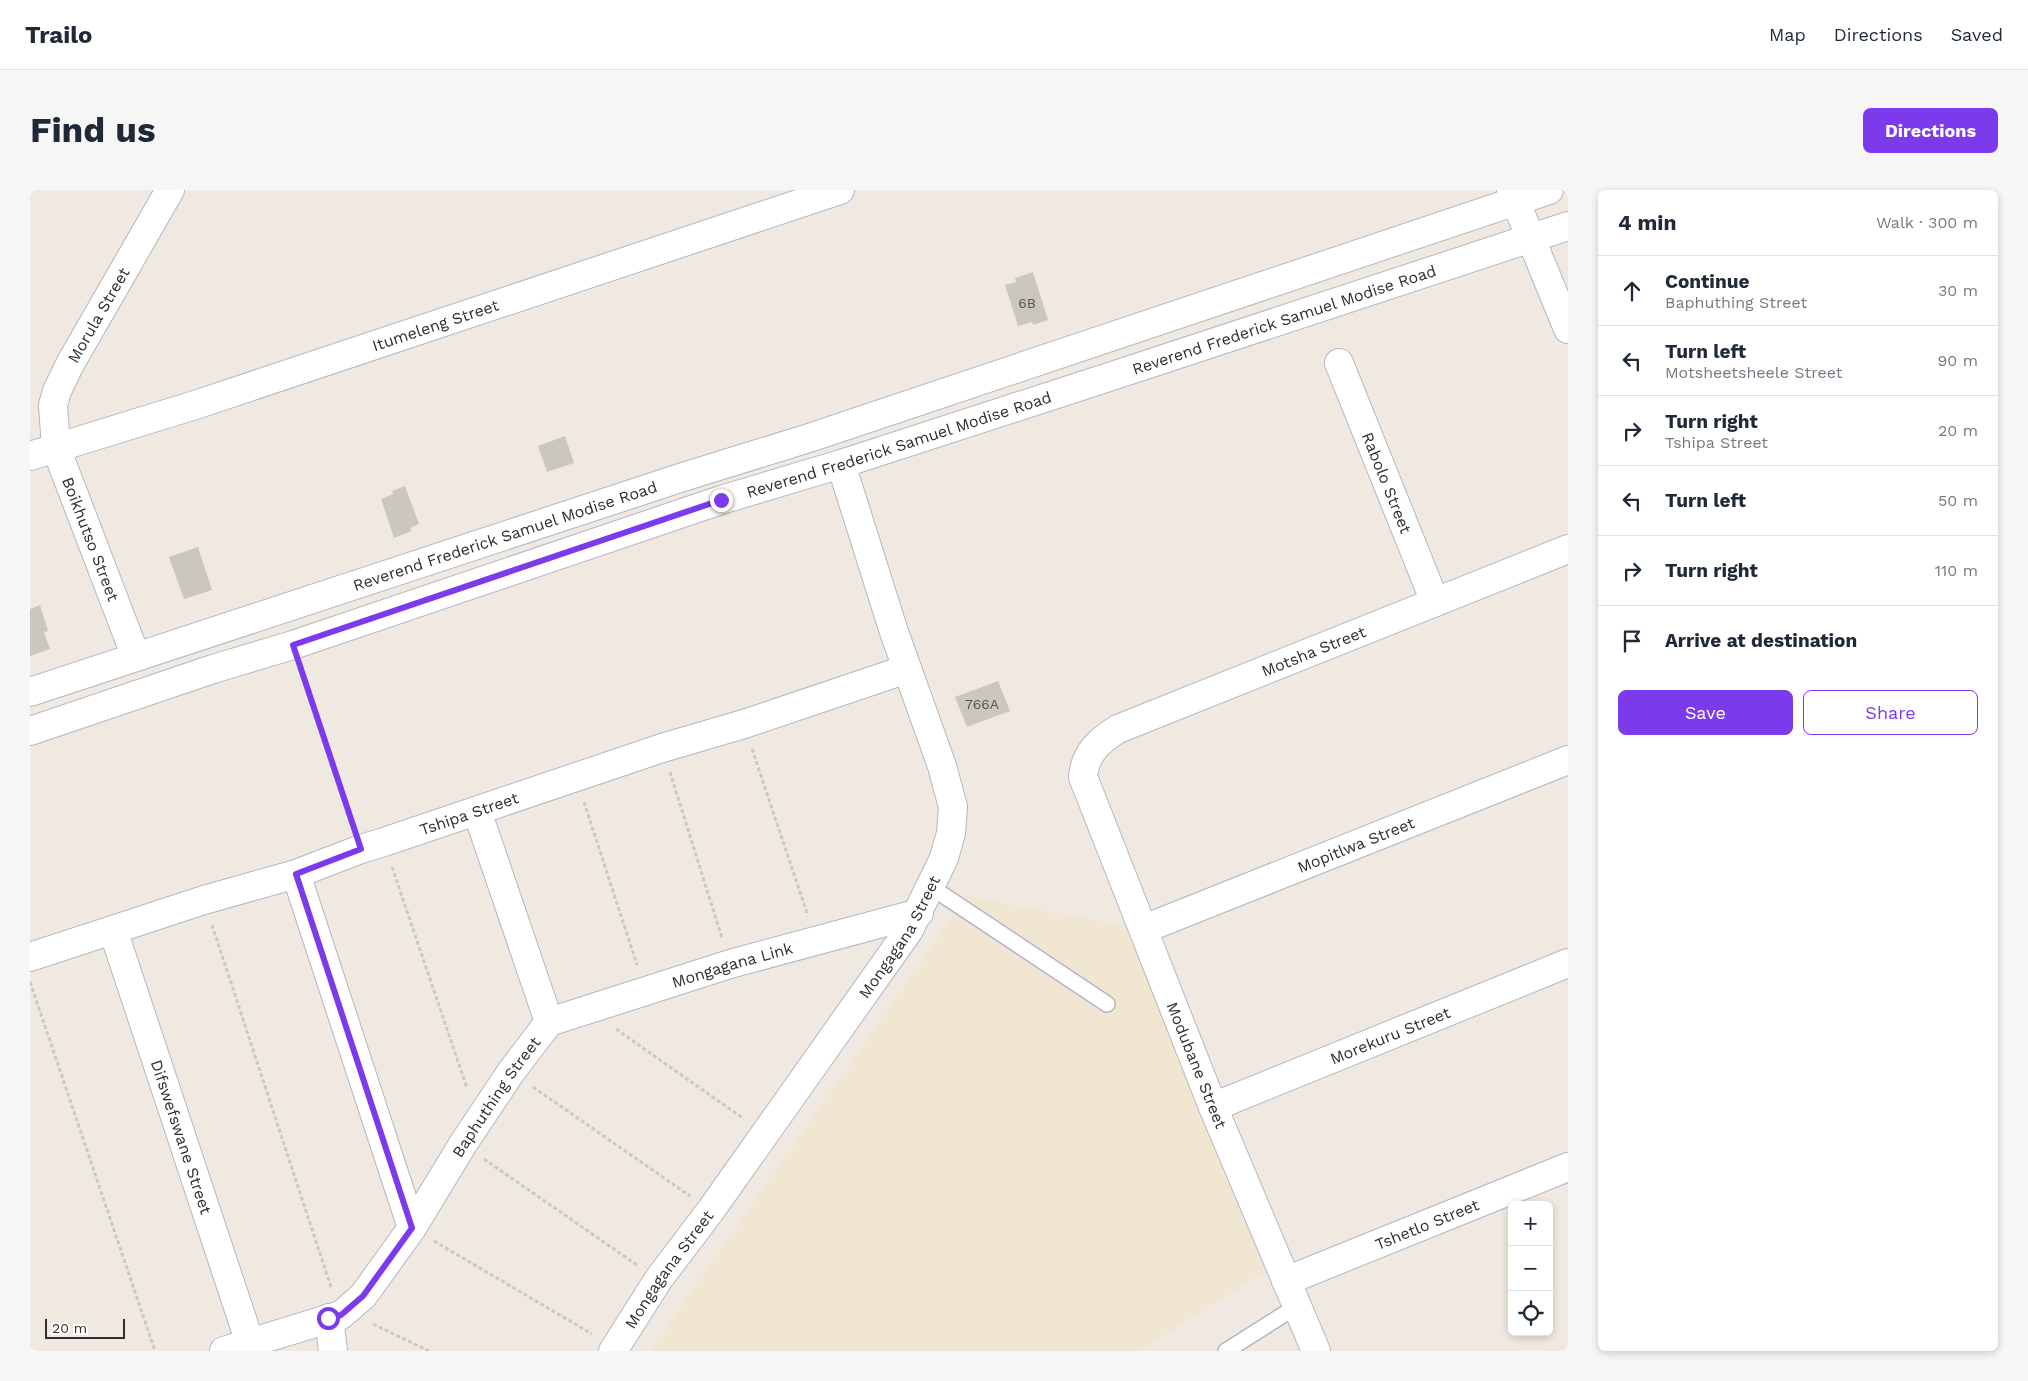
<!DOCTYPE html>
<html lang="en">
<head>
<meta charset="utf-8">
<style>
  :root { --surface:#fff; --page:#f6f6f7; --text:#1f2937; --muted:#747a83; --line:#e0e1e3; --accent:#7c3aed }
  body { margin:0; font-family:"Work Sans",sans-serif; background:var(--page); color:var(--text) }
  .controls { position:absolute; right:15px; bottom:15px; display:grid; overflow:hidden; border-radius:8px; box-shadow:0 2px 8px #0003 }
  .controls button { width:45px; height:45px; display:grid; place-items:center; padding:0; border:0; border-bottom:1px solid var(--line); background:var(--surface); color:var(--text); font:25px sans-serif }
  .scale { position:absolute; left:15px; bottom:12px; width:80px; box-sizing:border-box; padding-left:5px; border:2px solid #2e2e2e; border-top:0; font-size:14px; line-height:18px; white-space:nowrap; color:#2e2e2e; -webkit-text-stroke:4px #fff; paint-order:stroke }
  .stop { position:absolute; width:15px; height:15px; margin:-11px; border:4px solid #7c3aed; border-radius:50%; background:#fff }
  .stop.end { background:#7c3aed; border-color:#fff; box-shadow:0 1px 5px #0008 }
  .list { margin:0; padding:0; list-style:none }
  h2 { display:flex; justify-content:space-between; align-items:center; height:65px; margin:0; padding:0 20px; font-size:21px }
  h2 small { font-size:16px; font-weight:400; color:var(--muted) }
  .list li { display:grid; grid-template-columns:32px 1fr auto; gap:15px; align-items:center; box-sizing:border-box; height:70px; padding:0 20px; border-top:1px solid var(--line) }
  .list b { display:block; font-size:19px; white-space:nowrap }
  .list p { margin:0; font-size:16px; white-space:nowrap; color:var(--muted) }
  .list em { font-size:16px; font-style:normal; color:var(--muted) }
  .actions { display:flex; gap:10px; padding:15px 20px }
  .actions a { flex:1; padding:11px 0; border:1px solid var(--accent); border-radius:8px; text-align:center; font-size:18px; color:var(--accent) }
  .actions .main { background:var(--accent); color:#fff }
  .icon { flex:none; width:28px; height:28px; fill:none; stroke:currentColor; stroke-width:2; stroke-linecap:round; stroke-linejoin:round }
  .map { position:relative; flex:none; width:1538px; height:1161px; overflow:hidden; border-radius:8px }
  header { display:flex; align-items:center; gap:30px; box-sizing:border-box; height:70px; padding:0 25px; background:var(--surface); border-bottom:1px solid var(--line) }
  header strong { font-size:24px }
  nav { display:flex; gap:28px; margin-inline-start:auto; font-size:18px }
  .intro { display:flex; align-items:center; justify-content:space-between; box-sizing:border-box; height:120px; padding:0 30px }
  h1 { margin:0; font-size:35px }
  .button { padding:12px 22px; border-radius:8px; background:var(--accent); color:#fff; font-size:18px; font-weight:700 }
  main { display:flex; gap:30px; padding:0 30px }
  aside { flex:1; background:var(--surface); border-radius:8px; box-shadow:0 2px 8px #0003 }
  .map>svg:first-child { display:block }
  .education { fill:#f0e6d1 }
  .building { fill:#cbc7bf }
  .lines { fill:none; stroke-linecap:round; stroke-linejoin:round }
  .lane-casing { stroke:#b4b7c1; stroke-width:18 }
  .street-casing { stroke:#b4b7c1; stroke-width:30 }
  .secondary-casing { stroke:#b4b7c1; stroke-width:30 }
  .path { stroke:#c9c9c9; stroke-width:3; stroke-dasharray:4 2.5; stroke-linecap:butt }
  .lane { stroke:#fff; stroke-width:15 }
  .street { stroke:#fff; stroke-width:28 }
  .secondary { stroke:#fff; stroke-width:28 }
  .route { stroke:#7c3aed; stroke-width:6 }
  .labels { text-anchor:middle; stroke-width:5; stroke-linejoin:round; paint-order:stroke }
  .number-label { font-size:14px; fill:#555452 }
  .street-label { font-size:16px; fill:#2e2e2e; stroke:#fff }
</style>
</head>
<body>
<header>
<strong>Trailo</strong>
<nav><a>Map</a><a>Directions</a><a>Saved</a></nav>
</header>
<div class="intro"><h1>Find us</h1><a class="button">Directions</a></div>
<main>
<div class="map">
<svg width="1538" height="1161" viewBox="0 0 1538 1161">
  <rect width="100%" height="100%" fill="#efe9e1"/>
  <path class="education" d="M937 706 1095 736 1238 1080 1109 1161H620Z"/>
  <path class="building" d="M1003 82 1018 130 1003 135 1002 132 988 136 975 95 986 92 985 88Z
    M535 246 544 273 517 282 508 256Z
    M375 296 389 334 380 338 382 341 364 348 351 309 363 304 362 301Z
    M168 357 182 400 154 409 139 367Z
    M10 415 18 441 14 442 20 459 0 466V419Z
    M968 491 980 521 937 537 925 507Z"/>
  <g class="lines">
    <g class="lane-casing">
      <path id="lane" d="M901 697 1077 814
        M1196 1161 1267 1116"/>
    </g>
    <g class="street-casing">
      <g id="street">
        <path id="s1" d="M1309 173 1405 412"/>
        <path id="s2" d="M0 266 165 215 810 0"/>
        <path id="s3" d="M106 467 26 258 23 215 27 201 40 174 140 0"/>
        <path d="M447 621 519 832"/>
        <path d="M266 684 382 1038"/>
        <path id="s4" d="M1114 739 1538 570"/>
        <path id="s5" d="M83 740 220 1153"/>
        <path id="s6" d="M0 767 174 710 266 684 331 659 354 652 632 558 714 534 877 479"/>
        <path id="s7" d="M519 832 700 774 889 723"/>
        <path id="s8" d="M1183 917 1538 773"/>
        <path id="s9" d="M1256 1091 1538 977"/>
        <path d="M299 1128 303 1161"/>
        <path id="s10" d="M194 1161 311 1125 333 1106 382 1038 433 954 481 882 519 832"/>
        <path id="s11" d="M583 1161 628 1090 681 1020 879 740 914 668 921 643 923 617 912 576 864 442 811 274"/>
        <path id="s12" d="M1286 1161 1183 917 1053 587C1055 564 1068 551 1088 539L1538 359"/>
      </g>
    </g>
    <g class="secondary-casing">
      <g id="secondary">
        <path d="M1481 0 1538 139"/>
        <path id="s13" d="M0 502 653 287 779 248 1519 0"/>
        <path id="s14" d="M0 541 183 479 263 455 691 310 811 274 1079 187 1538 36"/>
      </g>
    </g>
    <path class="path" d="M271 481 323 634
      M722 559 778 726
      M640 582 692 748
      M554 612 607 775
      M362 677 437 898
      M182 735 301 1097
      M0 792 125 1161
      M586 839 714 929
      M503 897 660 1006
      M454 969 607 1075
      M404 1051 562 1144
      M343 1134 399 1161"/>
    <use href="#lane" class="lane"/>
    <use href="#street" class="street"/>
    <use href="#secondary" class="secondary"/>
  </g>
  <g class="lines">
    <path class="route" d="M298 1128 311 1125 333 1106 382 1038 266 684 331 659 263 455 691 310"/>
  </g>
  <g class="labels">
    <g class="number-label">
      <text x="997" y="118">6B</text>
      <text x="952" y="519">766A</text>
    </g>
    <g class="street-label">
      <text dy="6" stroke="none"><textPath href="#s3" startOffset="368">Morula Street</textPath></text>
      <text dy="6" stroke="none"><textPath href="#s14" startOffset="1320">Reverend Frederick Samuel Modise Road</textPath></text>
      <text dy="6" stroke="none"><textPath href="#s2" startOffset="426">Itumeleng Street</textPath></text>
      <text dy="6" stroke="none"><textPath href="#s14" startOffset="915">Reverend Frederick Samuel Modise Road</textPath></text>
      <text dy="6" stroke="none"><textPath href="#s1" startOffset="129">Rabolo Street</textPath></text>
      <text dy="6" stroke="none"><textPath href="#s13" startOffset="500">Reverend Frederick Samuel Modise Road</textPath></text>
      <text transform="translate(61 349) rotate(69)" y="6">Boikhutso Street</text>
      <text dy="6" stroke="none"><textPath href="#s12" startOffset="892">Motsha Street</textPath></text>
      <text dy="6" stroke="none"><textPath href="#s6" startOffset="462">Tshipa Street</textPath></text>
      <text dy="6" stroke="none"><textPath href="#s4" startOffset="228">Mopitlwa Street</textPath></text>
      <text dy="6" stroke="none"><textPath href="#s11" startOffset="504">Mongagana Street</textPath></text>
      <text dy="6" stroke="none"><textPath href="#s7" startOffset="192">Mongagana Link</textPath></text>
      <text dy="6" stroke="none"><textPath href="#s8" startOffset="191">Morekuru Street</textPath></text>
      <text transform="translate(1167 875) rotate(68)" y="6">Modubane Street</text>
      <text dy="6" stroke="none"><textPath href="#s10" startOffset="391">Baphuthing Street</textPath></text>
      <text dy="6" stroke="none"><textPath href="#s5" startOffset="218">Difswefswane Street</textPath></text>
      <text dy="6" stroke="none"><textPath href="#s9" startOffset="152">Tshetlo Street</textPath></text>
      <text dy="6" stroke="none"><textPath href="#s11" startOffset="99">Mongagana Street</textPath></text>
    </g>
  </g>
</svg>
<div class="controls">
<button>+</button>
<button>−</button>
<button><svg class="icon" aria-label="locate" viewBox="0 0 24 24"><circle cx="12" cy="12" r="6"/><path d="M12 2v4M12 18v4M2 12h4M18 12h4"/></svg></button>
</div>
<div class="scale">20 m</div>
<div class="stop" style="left:298px;top:1128px"></div>
<div class="stop end" style="left:691px;top:310px"></div>
</div>
<aside>
<h2>4 min<small>Walk · 300 m</small></h2>
<ul class="list">
<li><svg class="icon" aria-label="ahead" viewBox="0 0 24 24"><path d="M12 20V5M6 11l6-6 6 6"/></svg><div><b>Continue</b><p>Baphuthing Street</p></div><em>30 m</em></li>
<li><svg class="icon" aria-label="left" viewBox="0 0 24 24"><path d="M17 20v-9H6M10 6l-5 5 5 5"/></svg><div><b>Turn left</b><p>Motsheetsheele Street</p></div><em>90 m</em></li>
<li><svg class="icon" aria-label="right" viewBox="0 0 24 24"><path d="M7 20v-9h11M14 6l5 5-5 5"/></svg><div><b>Turn right</b><p>Tshipa Street</p></div><em>20 m</em></li>
<li><svg class="icon" aria-label="left" viewBox="0 0 24 24"><path d="M17 20v-9H6M10 6l-5 5 5 5"/></svg><div><b>Turn left</b></div><em>50 m</em></li>
<li><svg class="icon" aria-label="right" viewBox="0 0 24 24"><path d="M7 20v-9h11M14 6l5 5-5 5"/></svg><div><b>Turn right</b></div><em>110 m</em></li>
<li><svg class="icon" aria-label="arrive" viewBox="0 0 24 24"><path d="M6 21V4h12l-3 4 3 4H6"/></svg><div><b>Arrive at destination</b></div></li>
</ul>
<div class="actions"><a class="main">Save</a><a>Share</a></div>
</aside>
</main>
</body>
</html>
